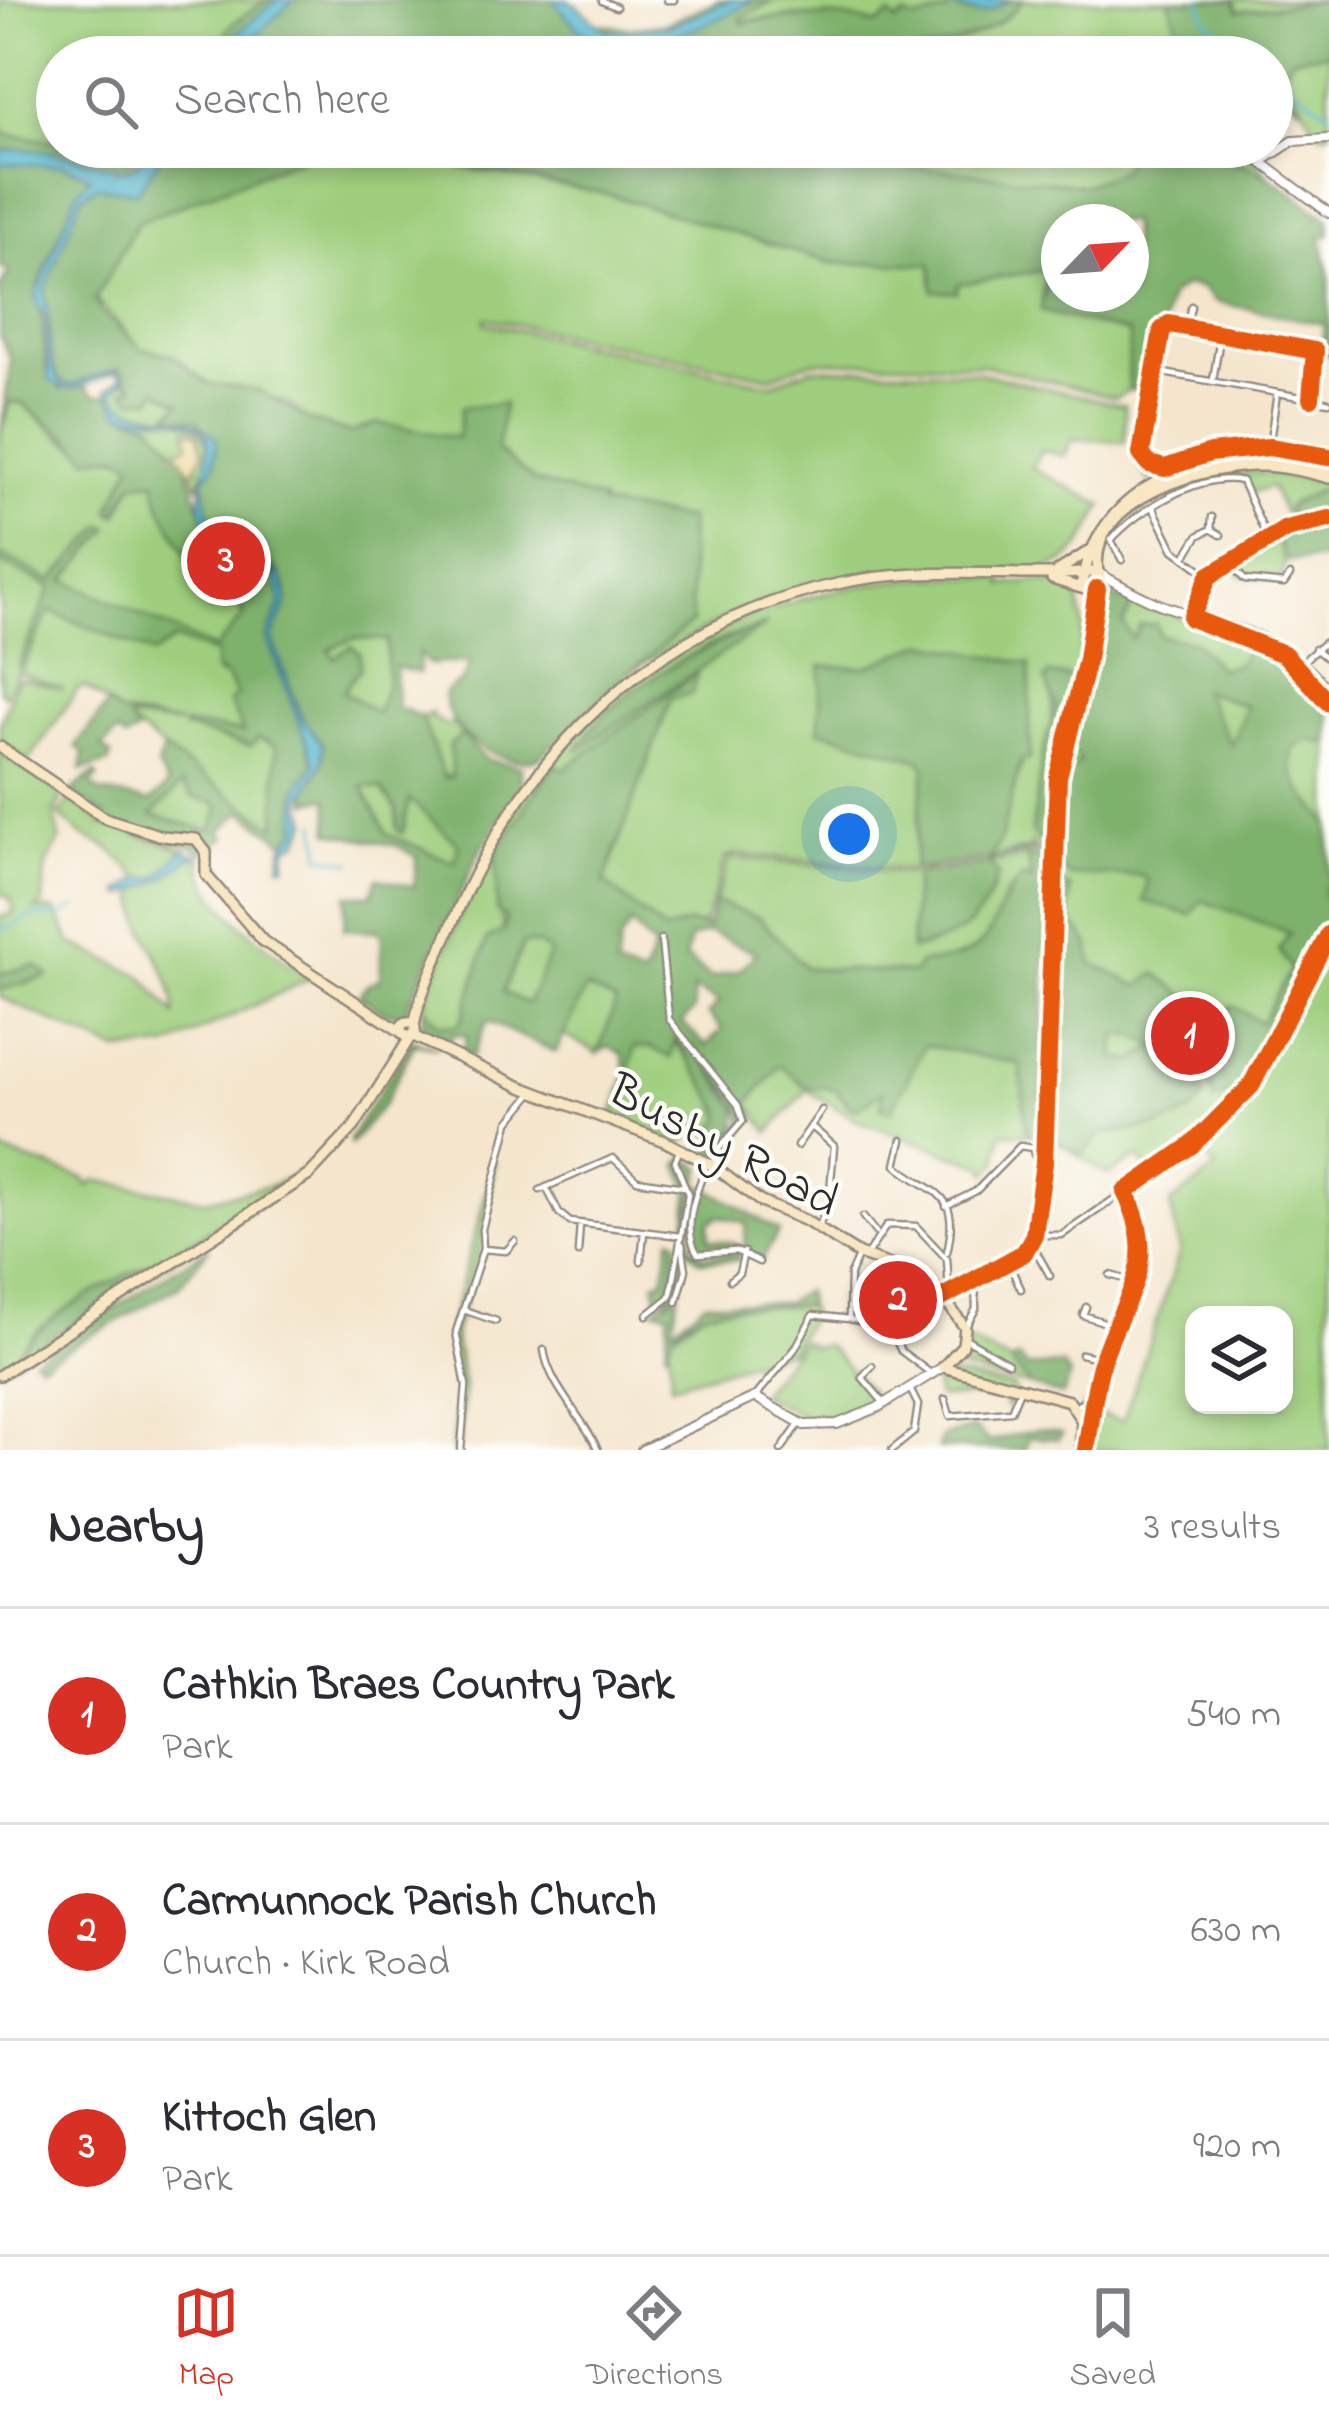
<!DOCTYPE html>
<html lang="en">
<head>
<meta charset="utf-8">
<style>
  :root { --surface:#fff; --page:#f7f7f7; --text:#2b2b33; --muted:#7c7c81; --line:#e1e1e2; --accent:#d93025 }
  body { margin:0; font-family:"Indie Flower",sans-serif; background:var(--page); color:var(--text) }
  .controls { position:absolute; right:36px; bottom:36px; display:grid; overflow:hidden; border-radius:24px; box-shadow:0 6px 18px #0003 }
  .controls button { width:108px; height:108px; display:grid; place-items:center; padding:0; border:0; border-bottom:3px solid var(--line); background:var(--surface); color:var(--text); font:60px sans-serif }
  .compass { position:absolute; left:1041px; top:204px; width:108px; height:108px; border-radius:50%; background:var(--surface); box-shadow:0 6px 18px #0003; rotate:65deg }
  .you { position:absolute; left:849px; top:834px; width:42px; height:42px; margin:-30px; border:9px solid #fff; border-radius:50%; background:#1a73e8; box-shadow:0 0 0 18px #1a73e833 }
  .badge { display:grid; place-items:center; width:78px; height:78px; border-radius:50%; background:var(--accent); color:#fff; font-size:39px; font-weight:700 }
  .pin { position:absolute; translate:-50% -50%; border:6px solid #fff; box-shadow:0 3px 12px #0006 }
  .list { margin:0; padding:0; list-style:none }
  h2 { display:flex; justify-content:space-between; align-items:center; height:156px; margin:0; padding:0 48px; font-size:51px }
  h2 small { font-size:39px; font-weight:400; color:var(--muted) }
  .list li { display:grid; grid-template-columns:78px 1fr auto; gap:36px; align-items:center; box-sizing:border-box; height:216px; padding:0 48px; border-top:3px solid var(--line) }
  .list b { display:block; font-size:45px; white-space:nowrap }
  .list p { margin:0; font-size:39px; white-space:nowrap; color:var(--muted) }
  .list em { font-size:39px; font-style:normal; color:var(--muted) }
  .icon { flex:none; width:66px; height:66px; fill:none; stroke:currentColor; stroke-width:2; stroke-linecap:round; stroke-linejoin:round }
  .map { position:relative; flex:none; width:1329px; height:1450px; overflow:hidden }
  .search { position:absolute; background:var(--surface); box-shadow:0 6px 18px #0003; left:36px; right:36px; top:36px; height:132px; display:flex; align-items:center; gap:30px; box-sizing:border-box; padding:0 42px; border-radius:66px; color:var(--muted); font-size:45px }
  .sheet { height:804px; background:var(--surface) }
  nav { display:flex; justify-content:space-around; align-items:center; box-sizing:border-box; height:168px; border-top:3px solid var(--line); background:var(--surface); font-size:33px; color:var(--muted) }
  nav a { display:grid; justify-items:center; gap:6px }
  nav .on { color:var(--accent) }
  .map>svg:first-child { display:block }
  .green { fill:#9ece7d; stroke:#647c54; stroke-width:3; fill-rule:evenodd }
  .forest { fill:#7eb16c; stroke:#546e4c; stroke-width:3; fill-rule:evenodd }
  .sand { fill:#eeda9e; stroke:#8c8264; stroke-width:3 }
  .water { fill:#51b6cf; stroke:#3e707d; stroke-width:3 }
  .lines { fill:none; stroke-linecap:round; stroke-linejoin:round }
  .stream { stroke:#51b6cf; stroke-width:3 }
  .minor-casing { stroke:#90887c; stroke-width:9 }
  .tertiary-casing { stroke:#90887c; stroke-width:12 }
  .secondary-casing { stroke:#90887c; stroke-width:14 }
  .minor { stroke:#fff; stroke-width:4.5 }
  .tertiary { stroke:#fff; stroke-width:8 }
  .secondary { stroke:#f9e7c3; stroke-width:9 }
  .cycleway-casing { stroke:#fdfcf7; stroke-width:26 }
  .cycleway { stroke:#e8590c; stroke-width:18 }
  .labels { text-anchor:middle; stroke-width:9; stroke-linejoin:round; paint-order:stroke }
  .street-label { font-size:48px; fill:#2b2b2b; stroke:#fdfcf7 }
</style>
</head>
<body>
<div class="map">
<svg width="1329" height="1450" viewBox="0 0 1329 1450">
  <rect width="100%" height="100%" fill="#fdfcf7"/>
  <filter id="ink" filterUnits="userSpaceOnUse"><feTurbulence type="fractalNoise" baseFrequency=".00833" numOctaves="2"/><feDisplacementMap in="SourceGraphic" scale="24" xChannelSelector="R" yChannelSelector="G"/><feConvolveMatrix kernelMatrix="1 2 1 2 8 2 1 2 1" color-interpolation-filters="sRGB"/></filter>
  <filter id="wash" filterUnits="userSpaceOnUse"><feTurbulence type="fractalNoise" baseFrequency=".004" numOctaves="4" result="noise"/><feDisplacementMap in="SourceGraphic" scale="48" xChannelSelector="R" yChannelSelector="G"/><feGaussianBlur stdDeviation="2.7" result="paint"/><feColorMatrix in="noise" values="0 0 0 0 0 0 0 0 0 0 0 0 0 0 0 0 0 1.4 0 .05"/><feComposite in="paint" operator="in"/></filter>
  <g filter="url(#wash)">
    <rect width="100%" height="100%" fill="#f4e5cc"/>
    <path class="green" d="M0 0H287L227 57H57V147H158L140 174 0 158Z
      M769 0H1329V133H1319L1272 57 1229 42 1217 57H890L879 25 801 15 738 21Z
      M346 147 607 194 832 263 932 264 933 290 957 291V284L1045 270 1041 311 1129 333V390L1116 398 983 365 812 361 771 377 486 318 485 323 772 384 811 368 976 372 1125 406V442L1073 439 1065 456 1041 450 1032 468 1103 505C1088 530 1082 557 1052 567 1020 577 943 567 904 570 797 576 712 621 623 677L692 622 600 500 534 481 497 450 503 404 459 438 377 423 350 433 308 420 286 402 207 383 173 355 142 349 95 299 138 222 322 150 327 159Z
      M881 147H1153L1142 216 876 200Z
      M1204 147H1243L1270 177 1233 159H1215Z
      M124 380 135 389 132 392 143 397 156 389 180 403 165 416 126 408 111 393Z
      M9 402 22 403C42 421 67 447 95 454 110 458 119 453 133 463L110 509 118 515 134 483 156 481 160 505 181 531 199 586 222 589 242 604V621L215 649 64 580 109 529 52 581 0 554V440Z
      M142 413C174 420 215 420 208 461 206 471 199 478 198 488L192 472 198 469 187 430 190 444 176 451 151 423 135 419Z
      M1139 433 1140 455 1157 470 1244 451V456L1176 469 1149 481 1135 457Z
      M1257 472 1329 482V495L1321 489 1288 506 1289 523 1271 487 1252 493 1243 478C1197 470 1147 507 1113 533L1106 554C1118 492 1202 476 1257 472Z
      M1276 539 1285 561 1282 580 1241 576 1236 563Z
      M0 562 51 587 18 667 49 610 154 654 175 639 216 654 217 674 227 677 237 697 230 701 243 733 184 728 250 746 259 738 276 746 279 824 266 825 124 719 181 724 120 714 86 687 78 689 29 761 0 743V724L18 678 63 689 17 672 6 696 0 691Z
      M929 577 1002 578 1003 585 1044 581 1076 589 1083 626 1078 679 1050 674C1059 722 1039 782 1032 833L1047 846 1031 843 1032 849 990 860 1026 751 1030 664 924 643 866 667 849 668 820 730 920 760 925 768 913 870 734 854 725 858 705 923 664 931 654 928 604 883 671 697 696 675 564 770 554 765 500 864 497 895 504 931 487 939 463 1018 456 1026 439 1024 424 1007 429 990C453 934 474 876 506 825 605 668 747 591 929 577ZM759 629 577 750C605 702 708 634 759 629Z
      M1112 596 1224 631 1282 657 1329 709V1450H1082V1410L1090 1399 1089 1411 1123 1421 1180 1251 1170 1204 1216 1169 1192 1142 1150 1173 1138 1157 1108 1175 1048 1136 1061 777 1101 600ZM1194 1315H1284V1405H1194Z
      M354 638 387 640V683L377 714 343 691 360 669 334 658 329 649Z
      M432 713 431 717 447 726 452 723 462 735 450 745 454 771 449 779 435 765 422 717Z
      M0 752 63 796 54 812 60 840 45 867 43 903 36 909 56 911 71 943 142 976 175 1015C175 966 135 937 136 890L164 879 192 856 202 859C196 899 280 958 311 978L167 1047 117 1051 0 997V990L48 976 36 965 0 974V917L14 913 11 900 0 892Z
      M183 783 192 797 216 803 219 811 211 831 150 815Z
      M362 786 381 788 397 810V829L408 798 458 844 455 864 387 834Z
      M71 798 104 825 184 849 159 877 140 878 110 849 83 836 59 815Z
      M1028 857 1031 881 1006 894C990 944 974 961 920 963L914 973 806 968 759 918 715 902 729 859 735 858 915 874 911 949 998 875 989 863Z
      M536 943 551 953 528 1004 503 992 523 944Z
      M586 987 617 1002 598 1053 564 1035Z
      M672 1037 711 1089 723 1120 713 1130 715 1136 696 1131 680 1144 613 1115 635 1047Z
      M925 1045 1020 1063 1027 1134 1002 1133 997 1162 988 1173 984 1166 858 1121 807 1090 769 1132 748 1103 781 1064 835 1089 849 1108Z
      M0 1151 84 1178 89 1186 95 1180 205 1200 270 1186 275 1192 49 1323 0 1371Z
      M495 1161 480 1250 454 1335 464 1385 460 1441 452 1450 458 1385 449 1329Z
      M886 1268 906 1276 916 1304 890 1321 888 1317 877 1319 875 1285 886 1281Z
      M807 1305 811 1315 791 1350 671 1385 669 1338 709 1307Z
      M802 1341 813 1347 827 1345 879 1401C820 1441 811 1416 759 1394Z
      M970 1342 1010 1362 1031 1386 953 1367Z
      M946 1374 1013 1387 1016 1394 1007 1408 1001 1394 938 1398 934 1380Z"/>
    <path class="forest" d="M267 0H277L232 38 218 57H208L232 24Z
      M294 0H552L586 35 610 46 661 41 754 0 770 3 740 18 742 24C777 16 843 11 876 25L890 15 896 22 905 16 917 20 947 12 949 5C983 26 992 0 1023 0 986 49 900 57 842 57L841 48 820 51V57H233Z
      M719 0H730C693 22 631 47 592 23L627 28 664 24Z
      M1169 0H1234L1238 11 1329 0V53L1291 58 1285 70 1299 105 1272 87V57H1239L1231 50 1224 57H1187Z
      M0 128 9 135 57 141V147L107 156 115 152 128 161 135 147H148L137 165 125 170 33 151 0 152Z
      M167 147H329L138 222 95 299 102 313 142 349 173 355 207 383 260 391 308 420 350 433 377 423 458 438 462 407 504 404 497 450 534 481 601 500V505L689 519 692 622 623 677 539 758C504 772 441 730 445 692L463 680 470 662 429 664 419 653V673L395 667 397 707 422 717 444 778 452 777 450 745 462 735 487 760 521 767V785L479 853 404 1015 383 1012 359 996 366 985 380 979 382 937 378 931 344 929 347 895H372L377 878 414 887 417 857 398 846 330 832 328 798 307 802V789L322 764 316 736 301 716 272 638C274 625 284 615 286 603 294 561 229 541 208 512L203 479 214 467 216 439 196 420 169 415 180 403 157 390 152 399H132L124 391 134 388 119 368 72 385 62 383C45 363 53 320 43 293L81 197 96 186 137 192ZM354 638 387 640V683L377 713 343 691 360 669V653L352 646 334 658 329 650ZM362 786 381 788 397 810V830L403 833 409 799 458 844 455 863 387 834Z
      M364 147H881L880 156 894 165 1083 185 1121 171 1134 147H1204L1215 159C1258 160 1294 196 1329 219V235L1321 237 1329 275V355L1321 354 1324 324 1215 302 1202 288 1186 285 1170 296 1145 389 1129 390V333L1041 311 1048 277 1045 270 958 284 957 292 933 291 931 264 832 263 607 194ZM1059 222H1131V294H1059Z
      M17 162 63 165 91 177 77 192 38 285 46 369 60 389 85 387 95 396 108 395 121 413 151 423 185 461 203 517 216 535 276 578 281 602 267 638 315 764 297 789V831L285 843 242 811 221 831 226 837 201 854 193 846 103 825 106 816 71 792 95 773 98 777 91 783 99 792 150 802 168 785 157 766 163 749 276 827V746L259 738 250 746 184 728V724L243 732 229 701 237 696 227 677 215 670 216 654 175 639 154 654 49 611 22 669 18 667 51 587 0 562V554L52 581 104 525 110 528 65 580 215 649 244 615C239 589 215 590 195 584 188 538 156 519 156 481L134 483 114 515 110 510 132 463 118 455 87 458C76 439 41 420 22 403L9 402 0 440 11 360 0 336V288L9 270 0 268V164ZM182 784 192 797 216 803 219 810 211 831 152 815Z
      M1321 489 1329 495V559L1285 561 1276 539 1290 532 1288 506Z
      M1112 596 1134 602 1123 623 1133 639 1140 625 1156 624 1160 636 1195 642 1219 669 1238 664 1250 643 1282 657 1329 709V744L1307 740 1293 749C1286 784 1310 798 1329 824V882L1324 890 1329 919 1261 1054 1234 1093 1214 1100 1204 1067 1132 1035 1116 1036 1115 1057 1134 1062 1152 1048 1189 1068 1204 1097C1186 1127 1135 1131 1103 1133L1082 1155 1048 1136 1057 883 1070 887 1069 918 1089 943 1092 963 1138 986 1156 973 1194 1002 1192 1012 1220 1027 1232 1005 1261 1023 1291 969 1279 950 1289 933 1202 900 1191 915 1144 901 1148 880 1138 875 1070 876 1057 864 1062 774 1081 761 1067 743 1088 675 1095 608ZM1202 690 1246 706 1232 745H1231Z
      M767 624 576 751C615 687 700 648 767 624Z
      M924 643 1030 664V759L1021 761 1001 839 990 859 1032 848 1044 851 913 870 925 769 920 760 819 730 821 666 866 667Z
      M697 673 692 694 671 698 604 882 664 931 688 923 708 928 715 902 759 918 806 968 914 973 920 963C1005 959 980 922 1022 877L1031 880 1028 857H1047L1041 1135 1027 1134 1020 1064 925 1045 891 1111 881 1108 883 1091 855 1110 835 1089 806 1087 780 1065 748 1103 753 1118 718 1165 721 1149 744 1123 739 1103 692 1044 738 1108 737 1125 712 1162 705 1158 716 1140 712 1130 722 1120 721 1110 676 1038 671 1058 650 1047H635L627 1082 623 1054 608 1047 598 1053 616 1002 586 988 556 1052 487 1021 472 1056 463 1052 467 1035 454 1034 445 1042 422 1025 424 1007 439 1024 456 1026 463 1018 487 939 504 930 506 917 497 912 496 853 554 764 564 769ZM631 924 654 949 643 977 616 968 620 941ZM708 932 756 953 740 970 711 978 685 957 690 939ZM523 944H537L550 953 528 1004 503 992ZM693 989 719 1002 708 1014 722 1029 706 1046 682 1022 694 1010Z
      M1049 674 1078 679 1055 754 1047 846 1032 833 1042 756 1056 706 1045 679Z
      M108 704 120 714 181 724 127 716 137 732 125 739 117 733 102 747 111 755 109 763 81 770 84 754 76 746Z
      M989 863 998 874C981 926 961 937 911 950L915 874Z
      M36 965 49 976 0 990V974Z
      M412 1040 438 1048 415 1043 384 1103 351 1144 349 1140Z
      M685 1158 702 1168 687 1225 690 1247 703 1256 739 1253V1260L700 1261 685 1247 689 1190 679 1165Z
      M304 1171 278 1193 13 1363C35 1307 168 1258 220 1229 239 1218 256 1205 274 1193L270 1186Z
      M702 1185 779 1231 761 1261 744 1249 746 1223 719 1216 709 1223V1239L734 1243 739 1249H698L692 1224Z
      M671 1237 678 1241 669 1296 658 1301 655 1282 663 1279Z
      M210 1247 178 1287 40 1364 34 1359Z
      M681 1248 683 1270 672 1328 706 1302 786 1303 806 1290 807 1305C761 1312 680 1290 666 1353L668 1312 654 1309 672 1298Z
      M1018 1358 1027 1367 1062 1365 1070 1376 1063 1395 1031 1386 1010 1362Z
      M975 1428 989 1442 1037 1430 1062 1433 1058 1439 1029 1437 1025 1450 938 1448 942 1436Z"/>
    <path class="sand" d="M187 429 198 433 204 452 192 472 176 451 189 444Z"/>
    <path class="water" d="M277 0H294L233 57H218L231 38Z
      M552 0H570L608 32 672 25 730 0H754C721 20 634 59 599 43 579 34 566 14 552 0Z
      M932 0H1006C982 24 960 8 932 0Z
      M148 147H167L137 192 96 186 81 197 44 293C53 320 45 363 61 383L72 385 119 368 124 380 112 393C134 426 185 404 217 439L214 467 203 479 208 512 282 578 287 601 272 639 301 716 323 745 322 764 301 800 308 822 299 841 286 849 285 866H280L283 847 297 831V789L315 764 267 638 281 602 276 578C258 554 219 546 205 520 187 485 231 435 191 423 166 416 142 419 121 413L106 391 120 379 118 372C92 377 72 402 49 379L45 318 35 298 77 192 90 177 63 165 0 164V152C24 143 99 162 125 170L137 165Z
      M184 849 202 859 192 856 164 879 123 896 121 892 140 878 158 877Z"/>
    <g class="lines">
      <path class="stream" d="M1200 0 1206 19 1249 57
        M1272 72 1329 112
        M317 823 321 856 353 862
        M0 930 36 915 59 917 77 907"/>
    </g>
  </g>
  <g filter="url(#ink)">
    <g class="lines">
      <g class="minor-casing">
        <path id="minor" d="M667 0H674
          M602 1 616 7
          M1248 147 1261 162
          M1187 324 1191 306
          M1152 371 1329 402
          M1213 380 1221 332
          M1311 398 1315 351 1169 324 1162 330 1141 454 1149 464 1165 468 1210 453 1269 447 1329 457
          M1269 447 1277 393
          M1153 507 1174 550 1208 575
          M1211 529 1212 517
          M1185 557 1198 536 1211 529 1221 535
          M1122 560 1111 540C1138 510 1200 472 1242 481L1267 538 1209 576 1192 614
          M1229 564 1245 580 1284 584 1290 575
          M1315 649 1329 660
          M1302 662 1329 639
          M661 939 669 1019 738 1105 743 1121 718 1150 713 1166
          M812 1127 834 1146 829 1203 818 1228
          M902 1140 896 1165C930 1195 962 1188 947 1252
          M797 1146 822 1110
          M707 1163C698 1189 680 1228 698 1254L736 1251 759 1262
          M546 1187 559 1213 570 1222 680 1236
          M540 1190 613 1158 637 1180 684 1187
          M946 1206 976 1191 1020 1146 1032 1148 1036 1160 1044 1163
          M863 1217 876 1233
          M1034 1235H1062L1192 1145
          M1032 1244 1050 1276
          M483 1249 506 1251 515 1241
          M578 1253 580 1224
          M859 1254 850 1274 849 1319 888 1327 939 1294
          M866 1256 887 1225 916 1226 947 1259 949 1291
          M641 1261 644 1232
          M1008 1262 1021 1289
          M1110 1275 1138 1283
          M730 1280 739 1273 744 1252
          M677 1302 686 1270 682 1244
          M1086 1307 1083 1315 1115 1326
          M464 1310 496 1321
          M647 1315 670 1297 673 1284 688 1194 675 1161 680 1149
          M890 1328 901 1351 933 1375
          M965 1328 976 1309 975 1278
          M965 1338 1008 1363
          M544 1350C549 1386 583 1416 598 1450
          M1081 1354 1103 1359
          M872 1366 862 1377 883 1402
          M755 1397 795 1349 813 1315 849 1319
          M945 1399 950 1416 1011 1411 1019 1392
          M1076 1407 1093 1393
          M1091 1408C1098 1384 1102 1359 1112 1335 1134 1279 1156 1253 1125 1192
          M461 1450 466 1386 456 1332 483 1249 482 1229 509 1122 534 1091
          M781 1450 800 1423
          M892 1450 914 1432 918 1405 910 1389"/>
      </g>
      <g class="tertiary-casing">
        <path id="tertiary" d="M1329 139 1293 141 1261 162 1329 213
          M1100 574C1119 584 1138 596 1159 604 1228 630 1279 627 1329 692
          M943 1297 1024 1253 1034 1235 1044 1163 1058 777 1087 660 1097 589
          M642 1450 755 1397 804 1425 837 1424 877 1408 943 1367"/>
      </g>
      <g class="secondary-casing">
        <path id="secondary" d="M1058 571 1089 551
          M1085 571C1110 468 1238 441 1329 470
          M1098 572C1087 497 1207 464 1264 466 1286 467 1307 472 1329 478
          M1052 579 1091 591 1100 585V574L1085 571 1081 584
          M0 747 105 818 162 836 196 839 206 852V875L263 941 400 1031
          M401 1029a7 7 0 1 1 14 0a7 7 0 1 1-14 0Z
          M414 1026C420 991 438 957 452 924 523 753 653 623 837 584 917 566 1001 577 1082 573
          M411 1035 519 1086 664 1141 713 1166 761 1202 806 1221 859 1254 915 1274 943 1297 965 1328 963 1345 943 1367 1069 1401 1082 1421 1080 1450
          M0 1375 309 1175 354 1127 411 1036"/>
      </g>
      <use href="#minor" class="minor"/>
      <use href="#tertiary" class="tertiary"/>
      <use href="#secondary" class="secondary"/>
      <g class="cycleway-casing">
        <path id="cycleway" d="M1311 398 1315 351 1169 324 1162 330 1141 454 1149 464 1165 468 1210 453 1269 447 1329 457
          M1329 519 1286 529 1209 576 1191 618 1284 654 1329 703
          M943 1297 1024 1253 1034 1235 1044 1163 1058 777 1087 660 1097 589
          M1086 1450C1092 1418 1093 1391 1103 1359 1124 1294 1162 1264 1125 1192L1192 1145 1251 1086 1329 934"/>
      </g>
      <use href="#cycleway" class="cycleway"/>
    </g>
  </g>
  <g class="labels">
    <g class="street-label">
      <text transform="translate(725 1143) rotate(28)" y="17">Busby Road</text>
    </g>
  </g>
</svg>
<div class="controls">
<button><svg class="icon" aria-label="layers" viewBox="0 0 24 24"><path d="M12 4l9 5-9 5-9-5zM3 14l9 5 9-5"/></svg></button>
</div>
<svg class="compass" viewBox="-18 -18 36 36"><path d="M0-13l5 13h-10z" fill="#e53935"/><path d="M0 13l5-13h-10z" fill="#7c7c81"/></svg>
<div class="you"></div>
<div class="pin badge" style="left:1190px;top:1036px">1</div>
<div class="pin badge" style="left:898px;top:1300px">2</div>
<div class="pin badge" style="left:226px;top:561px">3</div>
<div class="search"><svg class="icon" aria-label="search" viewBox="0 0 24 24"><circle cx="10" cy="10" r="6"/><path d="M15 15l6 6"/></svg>Search here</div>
</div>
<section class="sheet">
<h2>Nearby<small>3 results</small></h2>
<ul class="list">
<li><span class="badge">1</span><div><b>Cathkin Braes Country Park</b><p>Park</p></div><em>540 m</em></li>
<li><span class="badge">2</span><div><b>Carmunnock Parish Church</b><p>Church · Kirk Road</p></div><em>630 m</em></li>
<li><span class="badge">3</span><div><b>Kittoch Glen</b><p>Park</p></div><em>920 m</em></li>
</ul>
</section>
<nav>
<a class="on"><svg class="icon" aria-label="map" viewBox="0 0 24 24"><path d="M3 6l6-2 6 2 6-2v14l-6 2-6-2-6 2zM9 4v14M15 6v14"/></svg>Map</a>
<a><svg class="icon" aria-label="directions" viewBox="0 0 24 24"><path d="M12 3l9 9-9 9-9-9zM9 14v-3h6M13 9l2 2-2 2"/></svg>Directions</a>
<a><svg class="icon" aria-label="saved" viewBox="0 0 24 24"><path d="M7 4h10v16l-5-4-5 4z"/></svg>Saved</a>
</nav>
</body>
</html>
